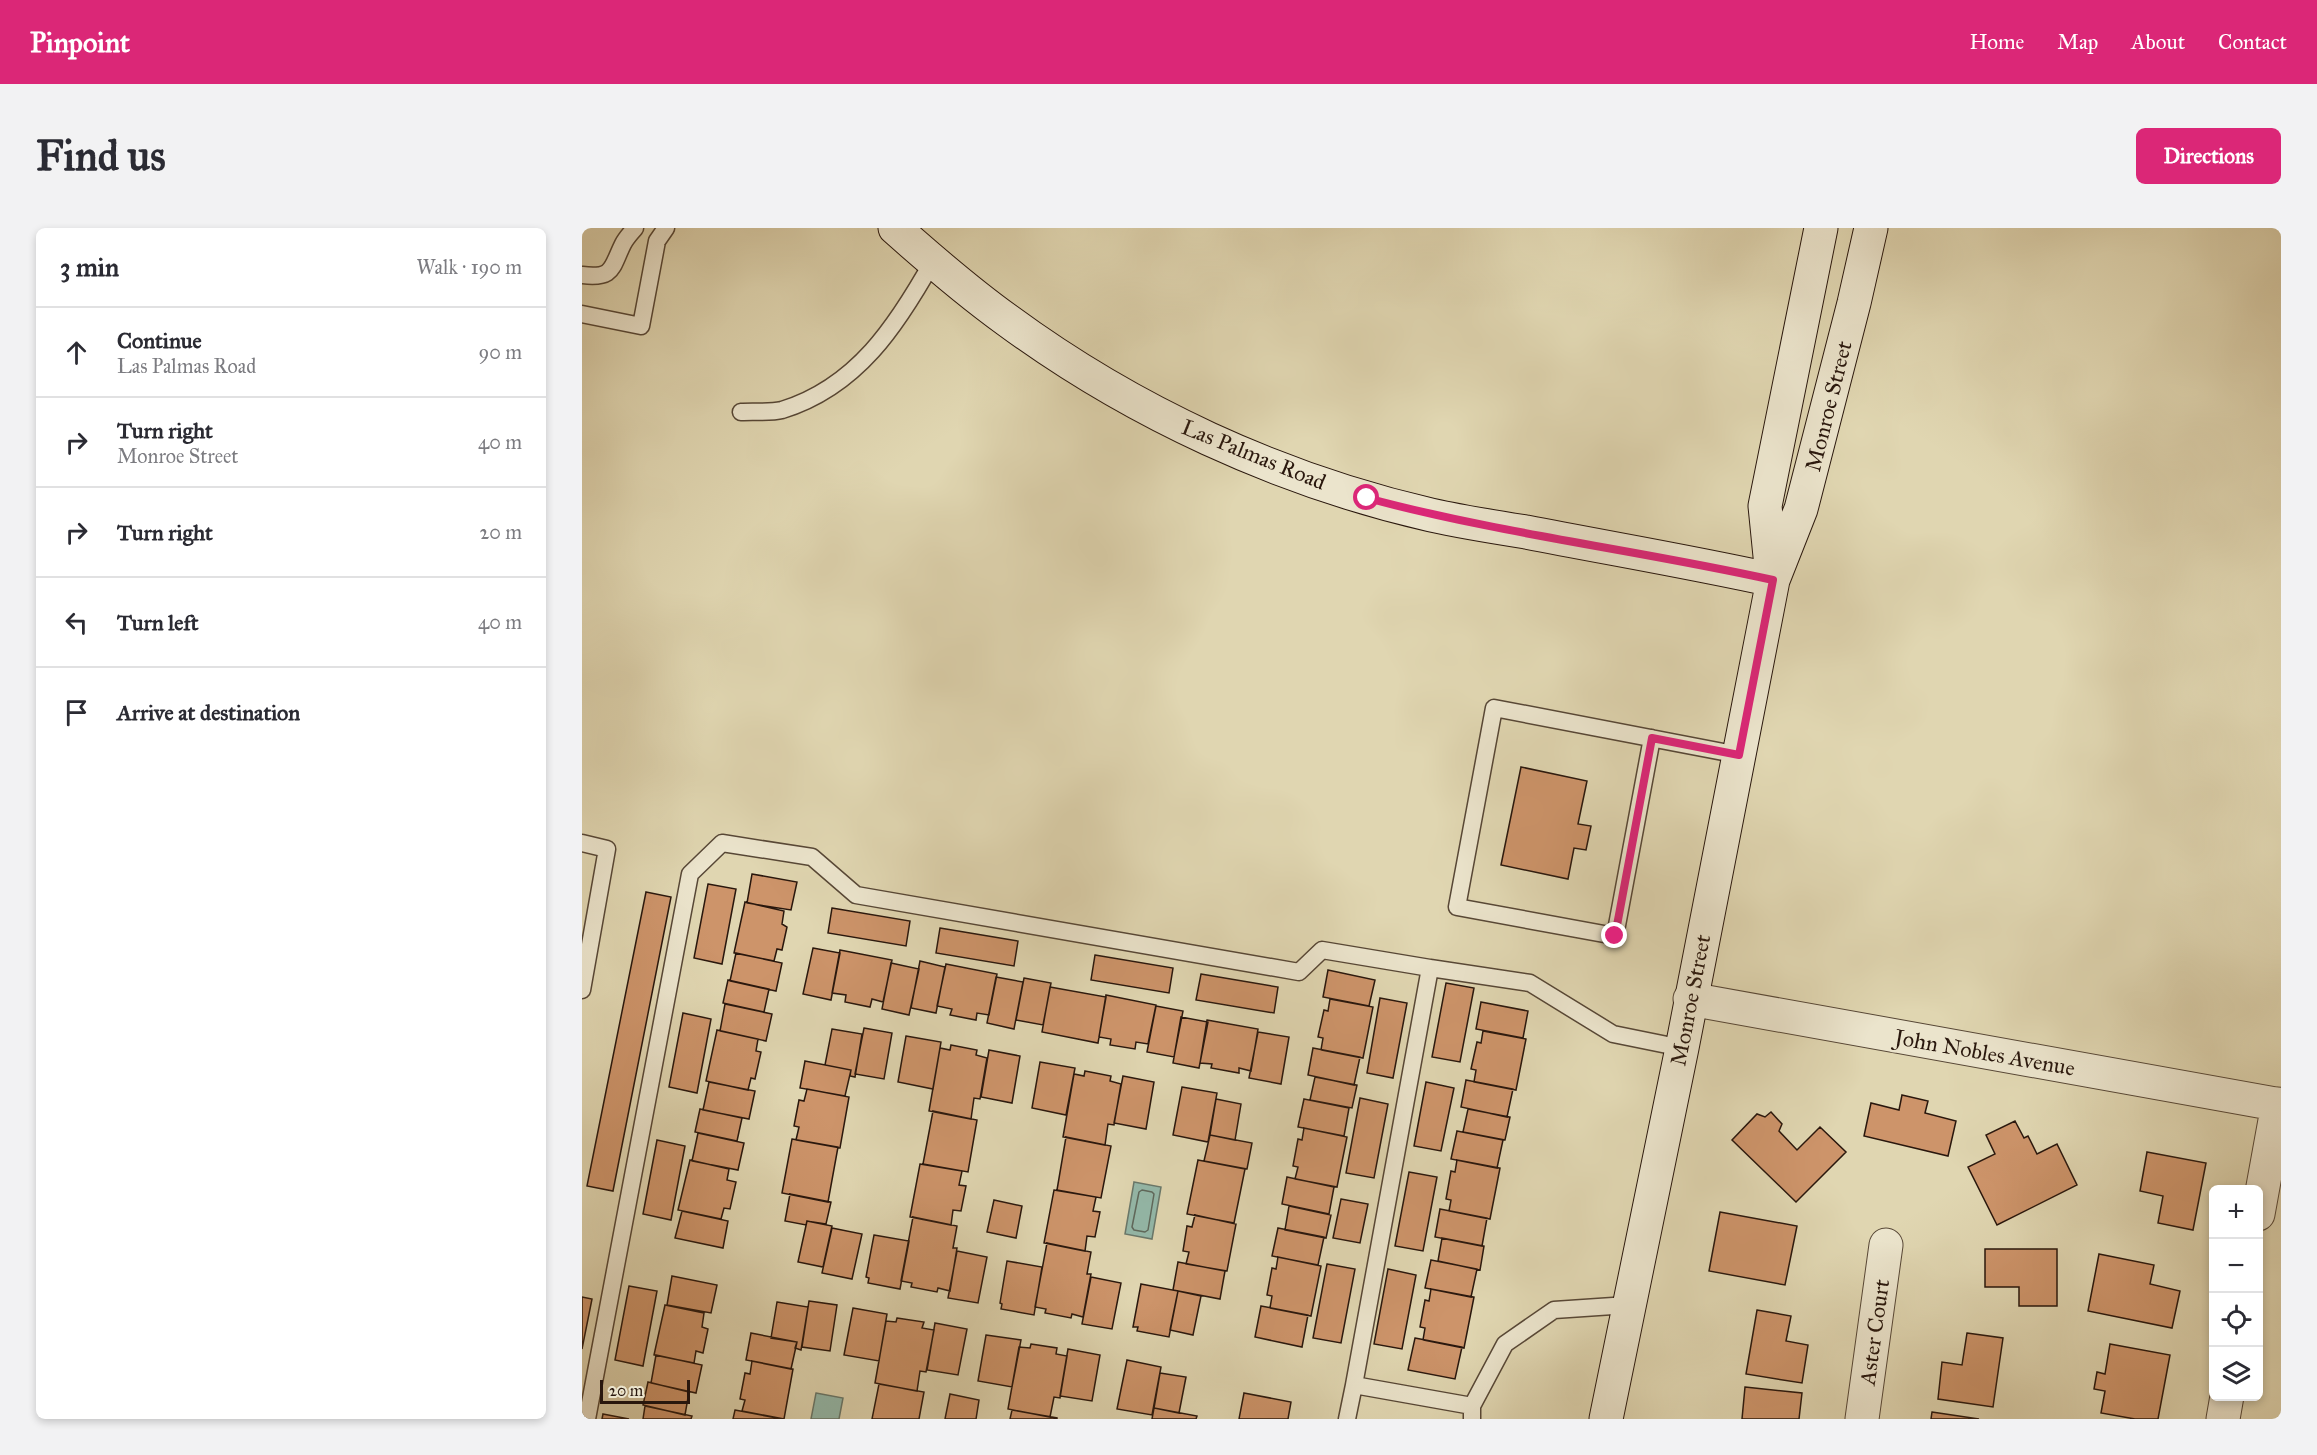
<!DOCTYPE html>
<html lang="en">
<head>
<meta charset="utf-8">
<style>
  :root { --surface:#fff; --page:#f2f2f3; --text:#2b2b33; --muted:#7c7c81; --line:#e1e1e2; --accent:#db2777 }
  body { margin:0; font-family:"IM FELL Great Primer",serif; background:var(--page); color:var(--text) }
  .controls { position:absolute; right:18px; bottom:18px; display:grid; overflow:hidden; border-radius:9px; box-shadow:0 3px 9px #0003 }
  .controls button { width:54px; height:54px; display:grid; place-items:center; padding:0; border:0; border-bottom:2px solid var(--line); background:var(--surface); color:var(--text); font:30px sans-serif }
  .scale { position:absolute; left:18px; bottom:15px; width:90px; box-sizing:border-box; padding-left:6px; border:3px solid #29170d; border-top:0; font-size:16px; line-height:21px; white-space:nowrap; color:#29170d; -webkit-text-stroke:4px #ebe4cc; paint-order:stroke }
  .stop { position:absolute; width:18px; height:18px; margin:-14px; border:4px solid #db2777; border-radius:50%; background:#fff }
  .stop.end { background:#db2777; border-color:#fff; box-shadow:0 2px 6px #0008 }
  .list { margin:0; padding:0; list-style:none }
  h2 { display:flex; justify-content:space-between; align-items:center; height:78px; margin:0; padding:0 24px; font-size:26px }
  h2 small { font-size:20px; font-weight:400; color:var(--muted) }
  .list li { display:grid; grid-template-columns:39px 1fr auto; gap:18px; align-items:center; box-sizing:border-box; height:90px; padding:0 24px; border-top:2px solid var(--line) }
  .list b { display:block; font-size:22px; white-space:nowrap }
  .list p { margin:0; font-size:20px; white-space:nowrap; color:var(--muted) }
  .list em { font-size:20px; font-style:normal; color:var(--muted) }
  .icon { flex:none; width:33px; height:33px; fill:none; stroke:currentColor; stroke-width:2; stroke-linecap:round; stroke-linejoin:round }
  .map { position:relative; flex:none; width:1699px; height:1191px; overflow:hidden; border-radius:9px }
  header { display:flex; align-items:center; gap:36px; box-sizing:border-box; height:84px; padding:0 30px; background:var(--accent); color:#fff }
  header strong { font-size:28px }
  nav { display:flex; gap:33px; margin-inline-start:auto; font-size:21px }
  .intro { display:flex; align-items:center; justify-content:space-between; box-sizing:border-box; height:144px; padding:0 36px }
  h1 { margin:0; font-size:42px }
  .button { padding:15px 27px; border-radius:9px; background:var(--accent); color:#fff; font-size:21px; font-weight:700 }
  main { display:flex; gap:36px; padding:0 36px }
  aside { flex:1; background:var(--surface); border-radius:9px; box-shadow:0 3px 9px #0003 }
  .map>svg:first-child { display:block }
  .water { fill:#94b9aa; stroke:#69786b; stroke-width:1.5 }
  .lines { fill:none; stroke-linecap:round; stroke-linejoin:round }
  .shore { stroke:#5e685c; stroke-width:1.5 }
  .building { fill:#cd946a; stroke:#29170d; stroke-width:1.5 }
  .lane-casing { stroke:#574736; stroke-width:19 }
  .street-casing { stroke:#574736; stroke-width:35 }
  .secondary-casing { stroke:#29170d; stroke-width:35 }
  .lane { stroke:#ebe4cc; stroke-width:16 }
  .street { stroke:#ebe4cc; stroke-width:33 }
  .secondary { stroke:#ebe4cc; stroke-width:33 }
  .route { stroke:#db2777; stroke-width:8 }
  .labels { text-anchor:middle; stroke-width:4.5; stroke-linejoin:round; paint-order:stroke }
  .street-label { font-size:22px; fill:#29170d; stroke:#ebe4cc }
</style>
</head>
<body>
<header>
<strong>Pinpoint</strong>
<nav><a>Home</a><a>Map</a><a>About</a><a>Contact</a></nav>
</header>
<div class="intro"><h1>Find us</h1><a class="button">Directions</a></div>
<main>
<aside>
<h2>3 min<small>Walk · 190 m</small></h2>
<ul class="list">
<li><svg class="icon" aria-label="ahead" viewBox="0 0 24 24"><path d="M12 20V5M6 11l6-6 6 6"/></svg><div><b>Continue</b><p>Las Palmas Road</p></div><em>90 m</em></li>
<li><svg class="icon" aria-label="right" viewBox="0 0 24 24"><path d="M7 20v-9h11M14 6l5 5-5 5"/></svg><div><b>Turn right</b><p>Monroe Street</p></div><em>40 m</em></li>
<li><svg class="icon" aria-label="right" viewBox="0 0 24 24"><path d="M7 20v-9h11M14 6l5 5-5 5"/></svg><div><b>Turn right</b></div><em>20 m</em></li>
<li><svg class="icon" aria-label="left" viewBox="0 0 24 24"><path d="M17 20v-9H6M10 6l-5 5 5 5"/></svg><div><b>Turn left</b></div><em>40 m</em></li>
<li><svg class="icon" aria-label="arrive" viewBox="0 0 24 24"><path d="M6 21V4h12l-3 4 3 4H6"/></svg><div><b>Arrive at destination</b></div></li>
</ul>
</aside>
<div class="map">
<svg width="1699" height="1191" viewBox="0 0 1699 1191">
  <rect width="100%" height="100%" fill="#e0d6b1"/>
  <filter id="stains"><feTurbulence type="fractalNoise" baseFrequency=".00333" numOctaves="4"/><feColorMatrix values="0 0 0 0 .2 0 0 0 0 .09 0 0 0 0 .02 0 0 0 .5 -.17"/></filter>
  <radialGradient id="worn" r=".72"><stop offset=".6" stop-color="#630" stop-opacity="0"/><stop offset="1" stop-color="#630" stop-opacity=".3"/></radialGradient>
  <path class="water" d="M552 954 579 959 570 1011 543 1006Z
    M234 1165 261 1170 257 1191H229Z"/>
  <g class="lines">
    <path class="shore" d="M560 962 570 964 572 966 566 1002 563 1004 552 1002 550 999 557 964Z"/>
  </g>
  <path class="building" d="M939 539 1005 553 996 596 1009 598 1004 622 992 620 986 651 919 637Z
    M170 646 215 654 209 682 165 675Z
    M126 656 154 661 140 736 112 730Z
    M64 664 89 669 31 963 5 958Z
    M163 674 202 683 200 696 205 699 200 722 195 721 192 733 152 725Z
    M250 680 328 693 324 718 246 705Z
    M358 700 436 713 432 738 354 725Z
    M231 720 258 725 249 772 221 766Z
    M258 722 310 732 301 774 290 771 288 779 263 774 264 767 250 765Z
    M154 725 200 735 194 763 148 753Z
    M513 727 591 740 587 765 509 752Z
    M338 733 363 739 354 785 329 780Z
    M309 735 337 741 327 787 300 781Z
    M364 736 415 746 407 787 395 785 394 792 368 787 370 781 355 778Z
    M746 742 793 752 787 778 741 769Z
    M619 746 696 759 692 785 614 772Z
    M414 749 441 754 432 801 405 795Z
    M442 750 469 755 461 797 434 792Z
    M146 752 187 761 182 784 141 775Z
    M864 755 892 760 878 834 850 829Z
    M468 759 524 769 516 815 460 804Z
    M524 767 574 777 566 816 554 814 553 821 528 817 529 811 517 809Z
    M798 770 825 775 811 850 785 845Z
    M748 771 791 779 781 830 739 822 741 810 736 809 742 782 746 783Z
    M899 774 946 783 941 810 894 801Z
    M143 776 190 786 184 813 138 803Z
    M574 778 601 783 592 829 565 824Z
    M101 785 129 791 115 865 87 859Z
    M599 789 626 794 617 840 591 835Z
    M625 792 676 801 669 843 657 840V845L629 840 630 836 618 835Z
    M282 800 310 805 302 851 273 846Z
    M250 801 280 806 273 849 268 848 269 842 243 837Z
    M135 802 176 811 174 823 179 824 173 851 169 850 166 862 124 853Z
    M901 803 944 811 934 862 892 854 894 842 889 841 895 814 899 815Z
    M676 804 707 809 699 856 667 850Z
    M324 808 359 814 351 861 316 854Z
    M369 817 395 822 394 827 405 830 398 871 392 870 389 891 347 883 358 820 368 822Z
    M731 820 778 829 772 857 726 847Z
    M407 822 438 828 430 875 399 869Z
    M223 833 269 842 263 868 218 860Z
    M458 834 493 840 484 887 450 880Z
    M503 843 529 848 528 853 539 856 532 897 526 896 523 917 481 909 492 846 502 848Z
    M541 848 572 854 564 901 532 895Z
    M733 849 775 857 770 880 728 872Z
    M884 852 931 861 925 889 879 879Z
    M127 854 173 863 167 891 121 882Z
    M844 854 872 860 859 923 832 918Z
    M600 859 635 865 626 914 591 907Z
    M225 861 267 869 258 920 214 912 217 899 212 898 217 872 222 873Z
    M1320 867 1346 873 1343 885 1374 893 1366 928 1282 908 1289 875 1317 882Z
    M778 870 806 876 792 950 764 945Z
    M634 871 659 876 653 912 628 907Z
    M722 871 767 880 762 908 716 899Z
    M118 881 160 890 155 913 113 904Z
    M886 881 928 889 923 912 881 904Z
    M351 883 395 892 386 944 341 936Z
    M1189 884 1200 896 1197 903 1215 922 1238 899 1264 924 1214 974 1150 912 1175 886 1183 889Z
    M1433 893 1442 910 1446 908 1455 926 1475 916 1495 957 1415 997 1386 939 1413 926 1404 907Z
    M722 900 765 909 755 959 713 951 716 939 711 938 716 911 720 912Z
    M875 903 921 912 915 940 869 931Z
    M116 905 162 915 156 942 110 933Z
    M628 907 670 915 665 941 622 933Z
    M484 909 529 918 519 970 475 962Z
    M210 911 256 919 246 974 200 965Z
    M75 912 103 918 89 992 61 986Z
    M1565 924 1624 935 1611 1002 1576 995 1581 968 1558 963Z
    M108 932 147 941 145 952 154 954 148 981 142 980 139 991 96 982Z
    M616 932 663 941 652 995 605 986Z
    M875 932 918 940 908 991 867 983 869 972 864 971 869 943 873 944Z
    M338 936 380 943 377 957 384 958 379 983 371 982 369 997 328 989Z
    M827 944 855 949 841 1023 813 1018Z
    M705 949 752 959 747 986 700 976Z
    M472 962 514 969 511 983 518 984 513 1009 505 1008 503 1023 462 1015Z
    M208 966 249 974 244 996 225 993 224 997 203 993Z
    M759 971 786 976 778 1015 751 1010Z
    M412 972 440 978 434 1010 405 1004Z
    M707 978 749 987 744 1010 703 1002Z
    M858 981 905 990 900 1018 853 1009Z
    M100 983 146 993 141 1020 93 1010Z
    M1138 984 1215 998 1203 1057 1127 1043Z
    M613 987 654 996 645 1043 604 1036 607 1024 601 1023 605 998 610 999Z
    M331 989 375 998 371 1020H375L368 1063 356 1060 355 1064 329 1059 330 1055 319 1053Z
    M225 993 250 998 241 1039 216 1034Z
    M250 1000 280 1006 270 1051 240 1045Z
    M696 1000 742 1009 736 1037 690 1028Z
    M292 1007 327 1013 318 1061 286 1055 287 1050 284 1049Z
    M860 1010 902 1018 898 1042 856 1033Z
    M465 1015 509 1024 505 1046H509L501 1089 490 1086 489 1090 463 1085 464 1081 453 1079Z
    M1403 1021H1475V1078H1437V1059H1403Z
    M375 1023 405 1029 396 1075 366 1070Z
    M1517 1026 1572 1037 1568 1056 1598 1063 1590 1100 1506 1083Z
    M696 1029 739 1038 729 1088 688 1080 690 1068 685 1067 690 1040 694 1041Z
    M849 1032 895 1041 889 1069 843 1060Z
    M425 1033 460 1039 452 1087 419 1081 420 1076 418 1075Z
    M596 1034 643 1043 638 1071 591 1062Z
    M745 1036 773 1041 759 1115 731 1110Z
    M806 1041 834 1047 820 1121 792 1116Z
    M90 1048 135 1057 129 1085 85 1077Z
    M509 1049 539 1055 530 1101 500 1096Z
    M559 1056 596 1063 587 1109 555 1103 556 1099H551Z
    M47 1058 75 1063 61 1138 33 1132Z
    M849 1061 892 1069 882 1120 841 1112 843 1100 838 1099 843 1072 847 1073Z
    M596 1063 619 1068 611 1107 588 1102Z
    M0 1069 10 1071 0 1121Z
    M227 1073 255 1077 248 1123 220 1119Z
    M195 1074 226 1079 219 1122 213 1120 215 1114 189 1110Z
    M83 1077 122 1085 120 1099 126 1101 121 1125 114 1123 112 1135 72 1127Z
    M679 1078 726 1087 720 1119 673 1109Z
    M271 1080 305 1086 297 1133 262 1127Z
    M1175 1082 1209 1088 1204 1113 1226 1117 1220 1155 1164 1146Z
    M315 1090 342 1094 340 1100 352 1102 344 1144 338 1143 335 1163 293 1155 304 1093 314 1094Z
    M353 1095 385 1101 376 1147 345 1142Z
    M169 1105 215 1114 209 1141 164 1132Z
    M1385 1105 1421 1110 1411 1179 1356 1171 1360 1134 1380 1137Z
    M404 1107 439 1112 430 1159 396 1153Z
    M833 1110 880 1119 873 1151 826 1142Z
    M449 1116 475 1120 474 1126 485 1128 478 1170 472 1169 468 1189 426 1181 437 1119 448 1120Z
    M1528 1116 1588 1127 1576 1191H1553L1519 1185 1523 1163 1512 1161 1515 1144 1523 1146Z
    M486 1121 518 1127 510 1173 478 1168Z
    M74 1127 120 1137 114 1165 69 1155Z
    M545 1132 579 1139 570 1187 535 1181Z
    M170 1133 211 1141 202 1191 160 1183 163 1172 158 1171 163 1145 168 1146Z
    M578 1145 604 1149 597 1185 572 1180Z
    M66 1154 107 1164 103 1187 61 1177Z
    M297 1156 342 1164 337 1191H290Z
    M1163 1159 1220 1165 1217 1191H1160Z
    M662 1165 709 1174 706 1191H657Z
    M368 1166 397 1172 394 1191H363Z
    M63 1178 110 1188 109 1191H61Z
    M572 1180 615 1188 614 1191H570Z
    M153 1182 200 1191H151Z
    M430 1182 475 1190V1191H428Z
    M1350 1184 1397 1191H1349Z
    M21 1186 47 1191H20Z"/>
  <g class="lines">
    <g class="lane-casing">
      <path id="lane" d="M0 47C32 51 29 40 41 16 44 10 49 5 53 0
        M0 86 59 98 75 13 84 0
        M159 184C172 183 188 185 200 182 275 159 315 97 351 33
        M1070 510 1033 708 875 679 912 480 1157 527
        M0 615 25 621 0 762
        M890 1178 772 1157 848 740 948 755 1031 806 1100 820
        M5 1191 108 646 140 615 230 629 274 667 717 744 740 722 848 740
        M765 1191 772 1157
        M890 1191V1178L923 1116 972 1082 1046 1077"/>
    </g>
    <g class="street-casing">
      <path id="street" d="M1108 771 1699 877
        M1676 986 1696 876
        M1280 1191 1304 1017
        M1641 1191 1645 1168"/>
    </g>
    <g class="secondary-casing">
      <path id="secondary" d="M313 0C349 32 386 64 425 92 550 184 697 252 849 287 880 294 912 299 944 304 1026 320 1109 334 1191 352
        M1190 348 1183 278 1239 0
        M1024 1191 1100 820 1191 352 1219 281 1272 75 1289 0"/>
    </g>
    <use href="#lane" class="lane"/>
    <use href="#street" class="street"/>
    <use href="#secondary" class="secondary"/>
  </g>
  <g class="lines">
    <path class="route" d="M785 270C919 306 1056 322 1191 352L1157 527 1070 510 1033 708"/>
  </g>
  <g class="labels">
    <g class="street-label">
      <text transform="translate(1246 178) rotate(-76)" y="8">Monroe Street</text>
      <text transform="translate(672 226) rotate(22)" y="8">Las Palmas Road</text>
      <text transform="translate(1108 772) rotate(-79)" y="8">Monroe Street</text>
      <text transform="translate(1403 824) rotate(10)" y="8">John Nobles Avenue</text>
      <text transform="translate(1292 1104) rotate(-82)" y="8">Aster Court</text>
    </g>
  </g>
  <rect width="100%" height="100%" filter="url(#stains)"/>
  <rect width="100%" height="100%" fill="url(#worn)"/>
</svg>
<div class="controls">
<button>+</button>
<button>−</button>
<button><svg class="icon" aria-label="locate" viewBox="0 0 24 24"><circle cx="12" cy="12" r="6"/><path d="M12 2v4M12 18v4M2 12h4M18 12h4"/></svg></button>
<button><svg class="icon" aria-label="layers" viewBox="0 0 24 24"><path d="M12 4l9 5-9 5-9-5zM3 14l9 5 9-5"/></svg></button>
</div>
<div class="scale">20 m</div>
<div class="stop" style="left:785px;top:270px"></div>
<div class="stop end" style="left:1033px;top:708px"></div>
</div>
</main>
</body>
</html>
